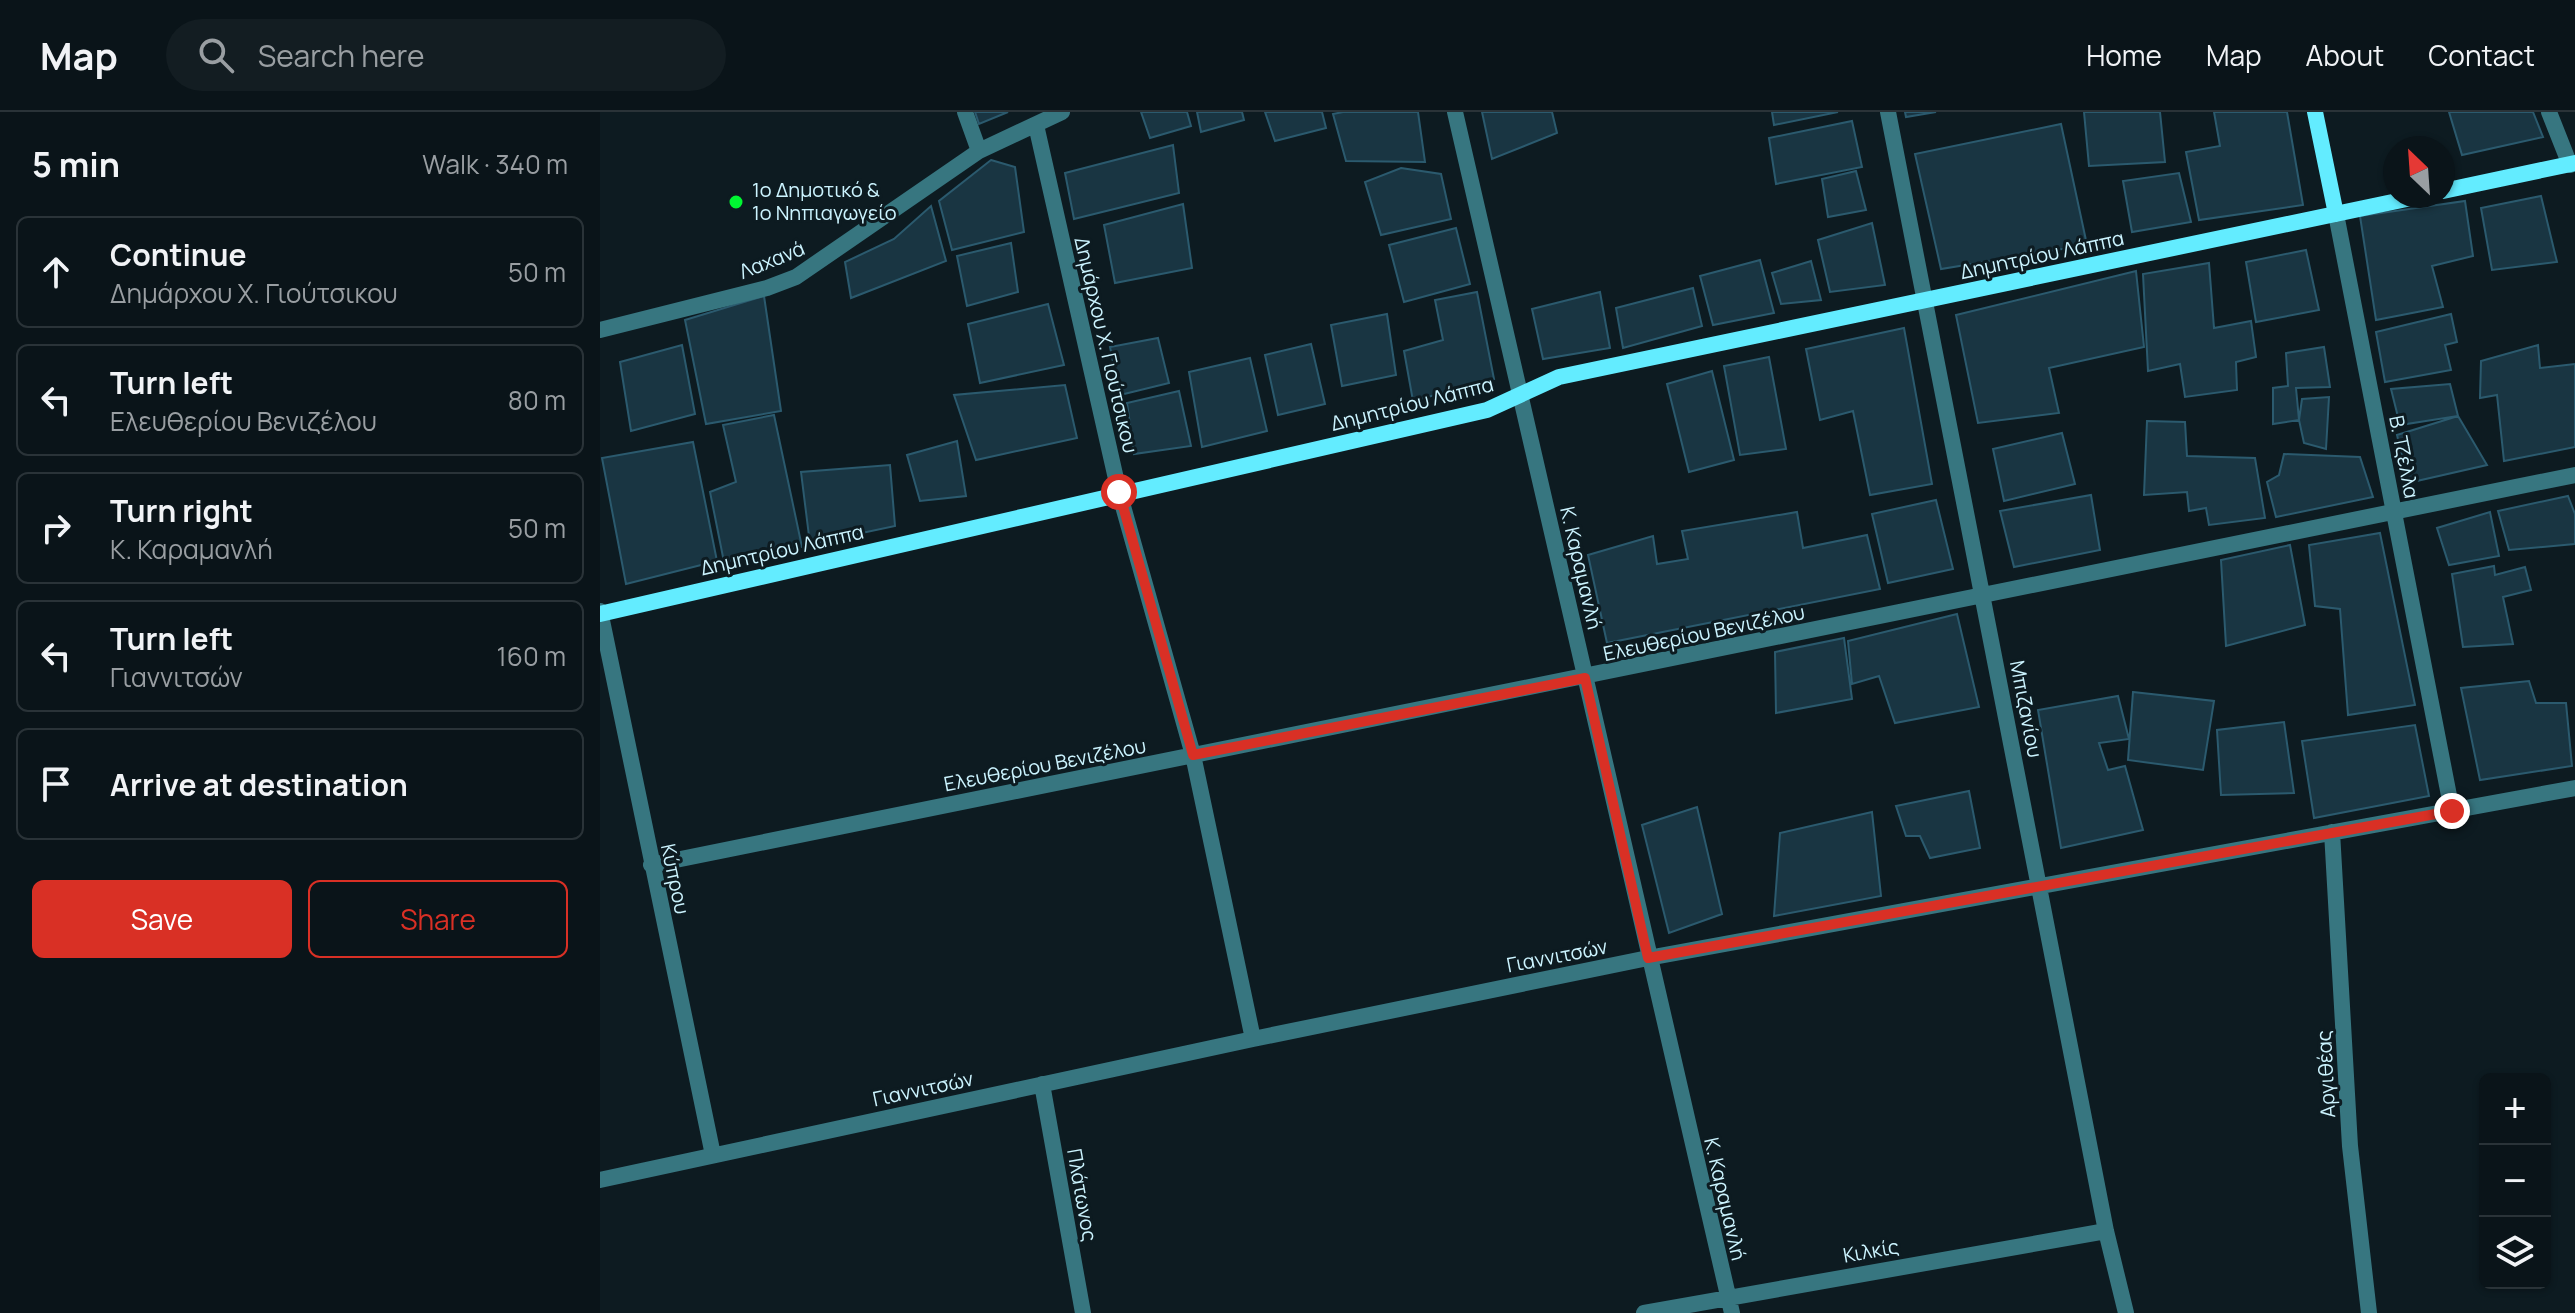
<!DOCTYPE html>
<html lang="en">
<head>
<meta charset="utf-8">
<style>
  :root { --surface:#0a1419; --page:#131d22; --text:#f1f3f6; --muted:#999ea2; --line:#2a3338; --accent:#d93025 }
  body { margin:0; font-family:Manrope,sans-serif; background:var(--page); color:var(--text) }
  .controls { position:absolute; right:24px; bottom:24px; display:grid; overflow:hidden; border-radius:12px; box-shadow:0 2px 6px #0004 }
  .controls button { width:72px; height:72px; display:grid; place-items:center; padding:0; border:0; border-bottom:2px solid var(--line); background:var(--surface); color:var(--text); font:40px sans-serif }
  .compass { position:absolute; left:1783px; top:24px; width:72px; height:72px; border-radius:50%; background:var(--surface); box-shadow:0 2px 6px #0004; rotate:335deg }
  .stop { position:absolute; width:24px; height:24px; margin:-18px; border:6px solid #d93025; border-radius:50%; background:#fff }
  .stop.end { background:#d93025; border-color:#fff; box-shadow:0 2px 8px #0008 }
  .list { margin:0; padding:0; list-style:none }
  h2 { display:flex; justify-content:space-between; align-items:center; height:104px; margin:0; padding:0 32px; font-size:34px }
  h2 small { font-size:26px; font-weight:400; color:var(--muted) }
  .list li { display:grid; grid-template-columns:52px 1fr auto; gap:24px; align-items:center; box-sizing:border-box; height:112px; margin:0 16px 16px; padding:0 16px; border:2px solid var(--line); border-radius:12px }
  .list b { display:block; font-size:30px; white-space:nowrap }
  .list p { margin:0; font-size:26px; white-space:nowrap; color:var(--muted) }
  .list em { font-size:26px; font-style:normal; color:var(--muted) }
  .actions { display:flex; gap:16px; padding:24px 32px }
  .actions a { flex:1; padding:18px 0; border:2px solid var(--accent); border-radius:12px; text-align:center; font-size:28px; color:var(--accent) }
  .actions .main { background:var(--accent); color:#fff }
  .icon { flex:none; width:44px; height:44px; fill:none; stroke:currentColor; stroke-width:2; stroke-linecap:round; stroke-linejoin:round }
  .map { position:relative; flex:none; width:1975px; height:1201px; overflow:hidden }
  header { display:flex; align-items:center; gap:48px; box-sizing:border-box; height:112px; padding:0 40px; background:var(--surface); border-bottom:2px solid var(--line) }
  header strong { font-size:38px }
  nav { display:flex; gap:44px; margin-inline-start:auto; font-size:28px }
  .search { width:560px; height:72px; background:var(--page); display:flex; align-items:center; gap:20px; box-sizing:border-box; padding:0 28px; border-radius:44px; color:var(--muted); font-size:30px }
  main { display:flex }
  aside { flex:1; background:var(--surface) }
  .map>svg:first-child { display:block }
  .building { fill:#193542; stroke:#2b5a6e; stroke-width:2 }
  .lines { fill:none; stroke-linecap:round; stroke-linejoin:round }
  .street { stroke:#377680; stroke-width:16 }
  .secondary { stroke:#63ecff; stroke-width:16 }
  .route { stroke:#d93025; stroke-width:10 }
  .poi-dot { fill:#00f732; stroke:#0d1b21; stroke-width:3 }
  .labels { text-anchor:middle; stroke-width:6; stroke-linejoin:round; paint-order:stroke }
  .poi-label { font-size:20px; fill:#ccf4ff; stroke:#0d1b21; text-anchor:start }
  .street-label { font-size:20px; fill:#ccf4ff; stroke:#0d1b21 }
</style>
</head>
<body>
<header>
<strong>Map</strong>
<div class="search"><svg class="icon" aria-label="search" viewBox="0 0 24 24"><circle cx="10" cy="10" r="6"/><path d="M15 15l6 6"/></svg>Search here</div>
<nav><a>Home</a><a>Map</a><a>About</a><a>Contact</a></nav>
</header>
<main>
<aside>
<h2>5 min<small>Walk · 340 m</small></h2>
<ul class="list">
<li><svg class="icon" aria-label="ahead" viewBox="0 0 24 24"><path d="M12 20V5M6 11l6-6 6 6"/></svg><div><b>Continue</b><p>Δημάρχου Χ. Γιούτσικου</p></div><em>50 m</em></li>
<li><svg class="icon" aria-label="left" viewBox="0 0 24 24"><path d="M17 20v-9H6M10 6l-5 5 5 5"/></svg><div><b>Turn left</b><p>Ελευθερίου Βενιζέλου</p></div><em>80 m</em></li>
<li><svg class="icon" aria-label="right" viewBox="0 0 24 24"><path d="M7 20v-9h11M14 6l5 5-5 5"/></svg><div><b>Turn right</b><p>Κ. Καραμανλή</p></div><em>50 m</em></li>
<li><svg class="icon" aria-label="left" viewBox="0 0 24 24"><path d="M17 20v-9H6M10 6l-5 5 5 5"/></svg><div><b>Turn left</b><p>Γιαννιτσών</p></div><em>160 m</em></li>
<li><svg class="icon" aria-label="arrive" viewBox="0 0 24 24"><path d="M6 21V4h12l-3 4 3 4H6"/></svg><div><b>Arrive at destination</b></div></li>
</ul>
<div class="actions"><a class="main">Save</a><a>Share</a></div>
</aside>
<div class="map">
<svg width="1975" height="1201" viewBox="0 0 1975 1201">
  <rect width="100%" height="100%" fill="#0d1b21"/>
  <path class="building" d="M375 0H408L379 12Z
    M541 0H587L591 14 550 26Z
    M597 0H642L644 8 601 20Z
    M665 0H722L726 16 675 29Z
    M743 0H818L825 50 746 49 733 2Z
    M882 0H952L957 21 892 47Z
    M1172 0H1238L1174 13Z
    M1305 0H1336L1306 5Z
    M1484 0H1560L1565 50 1489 54Z
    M1614 0H1687L1703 93 1599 108 1586 40 1620 34Z
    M1849 0H1933L1943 25 1862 43Z
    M1252 9 1262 55 1176 72 1169 26Z
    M1461 12 1487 133 1341 157 1315 42Z
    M573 33 579 81 474 107 465 61Z
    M391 48 415 55 424 120 352 138 339 89Z
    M801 56 841 62 851 107 781 123 765 70Z
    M1256 59 1266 98 1228 105 1222 67Z
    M1579 61 1591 110 1532 120 1523 69Z
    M1941 84 1957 150 1892 158 1881 96Z
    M1865 89 1873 144 1832 154 1843 195 1776 208 1760 104Z
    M583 92 592 156 515 171 504 113Z
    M331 94 346 149 251 186 245 150 294 127Z
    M1272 111 1285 173 1230 180 1218 128Z
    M856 116 870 172 804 190 789 133Z
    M411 131 418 180 367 194 357 144Z
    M1706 138 1719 198 1656 210 1646 150Z
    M1160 148 1174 201 1113 213 1100 164Z
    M1211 149 1221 188 1181 192 1172 161Z
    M1609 151 1614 216 1651 209 1656 245 1636 250 1637 278 1585 285 1580 252 1548 259 1543 162Z
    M1536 159 1544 235 1449 256 1459 301 1378 311 1356 203Z
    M1093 176 1102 214 1023 236 1016 196Z
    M877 180 894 267 813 289 804 239 843 228 835 188Z
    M1000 180 1010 236 943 247 932 197Z
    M164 184 181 299 106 312 85 208Z
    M448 192 464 253 380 271 368 212Z
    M787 202 796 263 742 274 731 213Z
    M1851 202 1857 230 1845 233 1851 258 1785 270 1776 220Z
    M1304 216 1332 372 1270 383 1253 299 1220 308 1206 237Z
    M558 226 569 271 520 283 510 235Z
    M711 232 725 292 678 303 665 243Z
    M82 233 95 302 31 319 20 250Z
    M1938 233 1940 256 1975 252V335L1904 349 1897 283 1880 286 1881 249Z
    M1724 235 1730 275 1696 276 1699 308 1673 312V276L1688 274 1686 241Z
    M1169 245 1186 337 1140 343 1124 254Z
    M650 246 667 319 602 335 589 260Z
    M1112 259 1134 348 1089 360 1067 272Z
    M1850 272 1858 304 1800 313 1791 277Z
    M465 273 477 326 376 348 354 283Z
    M579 279 591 334 534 342 527 291Z
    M1729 285 1726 337 1704 331 1699 308 1702 287Z
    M174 303 202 435 124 450 110 380 136 370 123 313Z
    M1858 304 1887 353 1808 371 1797 323Z
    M1547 309 1585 310 1587 344 1655 346 1665 406 1609 413 1606 396 1589 399 1587 380 1544 383Z
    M1462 321 1475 372 1404 389 1393 337Z
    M357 329 366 384 320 389 307 343Z
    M93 330 117 449 26 472 2 346Z
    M1684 342 1760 345 1773 385 1676 405 1667 370 1679 363Z
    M290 353 295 414 210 432 201 360Z
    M1491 383 1500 438 1414 455 1400 399Z
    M1968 384 1975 402V432L1909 438 1898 399Z
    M1336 388 1353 457 1288 471 1272 402Z
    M1197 400 1203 436 1267 423 1280 477 1007 531 988 443 1053 424 1057 452 1088 447 1082 419Z
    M1890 400 1899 444 1849 453 1837 416Z
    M1780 421 1815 593 1748 603 1740 497 1715 494 1709 433Z
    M1690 433 1705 513 1626 534 1621 448Z
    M1894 454 1895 463 1925 455 1931 478 1903 485 1913 532 1863 535 1852 462Z
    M1357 502 1379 595 1295 611 1279 564 1252 572 1248 529Z
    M1244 526 1252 587 1176 601 1175 540Z
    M1929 569 1936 591H1966L1972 654 1880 668 1861 576Z
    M1533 580 1614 589 1603 658 1528 648Z
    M1518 584 1529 627 1499 631 1508 658 1525 654 1543 718 1461 736 1438 598Z
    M1684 610 1694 681 1621 683 1617 618Z
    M1815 613 1829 684 1714 706 1702 629Z
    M1369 679 1380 736 1330 746 1320 724H1306L1296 694Z
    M1097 695 1122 802 1069 821 1042 713Z
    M1272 700 1281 784 1174 804 1180 721Z"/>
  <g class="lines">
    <path class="street" d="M365 0 379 39
      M855 0 1132 1201
      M1288 0 1506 1119 1526 1201
      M1949 0 1970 53
      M436 13 519 380 593 643 653 927
      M1736 102 1852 699
      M0 218 167 176 196 165 379 39 462 0
      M0 499 113 1043
      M1732 720 1750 1034 1769 1201
      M51 753 1975 363
      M442 972 483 1201
      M0 1068 653 927 1048 846 1975 676
      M1044 1201 1506 1119"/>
    <path class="secondary" d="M1715 0 1736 102
      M1843 79 1975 51
      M0 502 887 298 959 265 1821 84"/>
  </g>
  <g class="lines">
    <path class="route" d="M519 380 593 643 985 566 1048 846 1852 699"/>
  </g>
  <circle class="poi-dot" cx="136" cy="90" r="8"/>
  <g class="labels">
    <g class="poi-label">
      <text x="152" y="85">1ο Δημοτικό &amp;<tspan x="152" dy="23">1ο Νηπιαγωγείο</tspan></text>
    </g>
    <g class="street-label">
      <text transform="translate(1442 143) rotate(-12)" y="7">Δημητρίου Λάππα</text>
      <text transform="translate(172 148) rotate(-22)" y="7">Λαχανά</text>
      <text transform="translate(506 233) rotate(77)" y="7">Δημάρχου Χ. Γιούτσικου</text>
      <text transform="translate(812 292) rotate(-14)" y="7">Δημητρίου Λάππα</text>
      <text transform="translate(1804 345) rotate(79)" y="7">Β. Τζέλλα</text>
      <text transform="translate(182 438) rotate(-13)" y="7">Δημητρίου Λάππα</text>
      <text transform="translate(981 456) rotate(77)" y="7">Κ. Καραμανλή</text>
      <text transform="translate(1104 521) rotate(-12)" y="7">Ελευθερίου Βενιζέλου</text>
      <text transform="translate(1426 597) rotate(79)" y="7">Μπιζανίου</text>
      <text transform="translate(445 653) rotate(-11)" y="7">Ελευθερίου Βενιζέλου</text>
      <text transform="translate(75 767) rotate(78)" y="7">Κύπρου</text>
      <text transform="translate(957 844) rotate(-11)" y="7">Γιαννιτσών</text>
      <text transform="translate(1726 962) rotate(-93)" y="7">Αργιθέας</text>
      <text transform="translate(323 977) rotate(-12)" y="7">Γιαννιτσών</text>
      <text transform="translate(482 1083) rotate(80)" y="7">Πλάτωνος</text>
      <text transform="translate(1125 1087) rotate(77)" y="7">Κ. Καραμανλή</text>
      <text transform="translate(1271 1139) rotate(-10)" y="7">Κιλκίς</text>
    </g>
  </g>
</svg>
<div class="controls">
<button>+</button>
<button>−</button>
<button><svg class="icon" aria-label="layers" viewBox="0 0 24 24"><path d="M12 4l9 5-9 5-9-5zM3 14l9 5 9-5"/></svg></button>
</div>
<svg class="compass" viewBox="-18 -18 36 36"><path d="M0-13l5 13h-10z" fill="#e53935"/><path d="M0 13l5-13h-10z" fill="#999ea2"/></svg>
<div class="stop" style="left:519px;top:380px"></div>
<div class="stop end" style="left:1852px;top:699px"></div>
</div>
</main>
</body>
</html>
